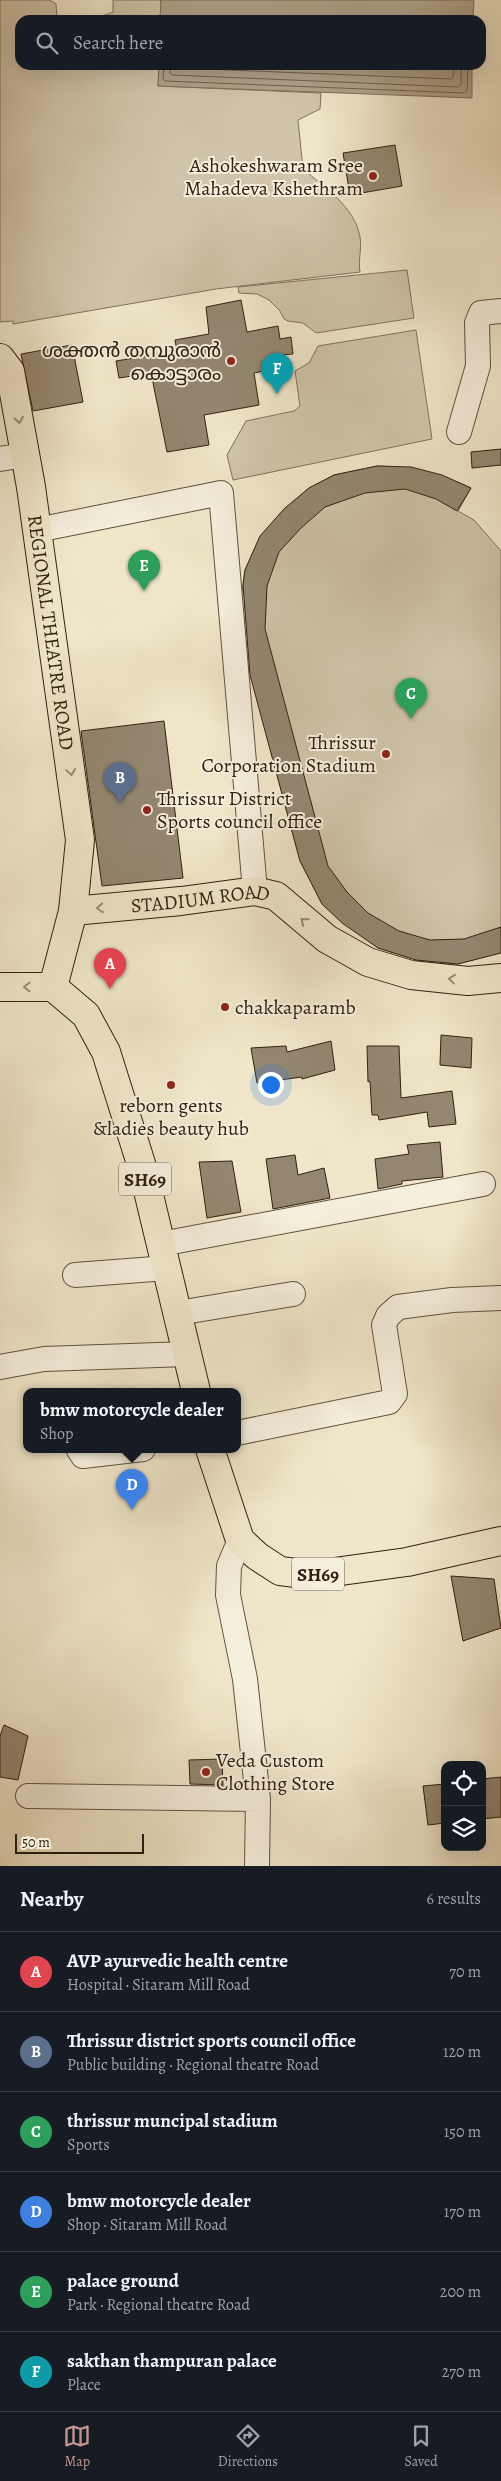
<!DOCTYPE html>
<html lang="en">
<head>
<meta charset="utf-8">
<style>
  :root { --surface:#171b24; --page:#242831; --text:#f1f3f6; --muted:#9ea1a6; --line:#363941; --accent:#c59692 }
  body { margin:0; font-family:Alegreya,"Noto Sans Malayalam",serif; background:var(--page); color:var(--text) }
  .controls { position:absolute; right:15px; bottom:15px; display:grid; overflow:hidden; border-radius:10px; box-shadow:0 5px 20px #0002 }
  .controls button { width:45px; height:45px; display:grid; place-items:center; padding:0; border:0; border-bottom:1px solid var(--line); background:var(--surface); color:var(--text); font:25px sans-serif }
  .scale { position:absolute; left:15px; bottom:12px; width:129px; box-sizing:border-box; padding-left:5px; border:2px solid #312010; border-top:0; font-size:14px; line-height:18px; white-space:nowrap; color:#312010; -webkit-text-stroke:4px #f5efdd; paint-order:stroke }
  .you { position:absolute; left:270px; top:1084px; width:18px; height:18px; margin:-12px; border:4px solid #fff; border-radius:50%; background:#1a73e8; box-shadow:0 0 0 8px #1a73e833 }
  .badge { display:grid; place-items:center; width:32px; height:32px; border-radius:50%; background:var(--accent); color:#fff; font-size:16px; font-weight:700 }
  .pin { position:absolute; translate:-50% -41px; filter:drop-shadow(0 1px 2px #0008) }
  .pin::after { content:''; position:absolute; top:26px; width:18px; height:15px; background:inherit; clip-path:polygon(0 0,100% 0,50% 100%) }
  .popup { position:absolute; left:23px; top:1388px; width:218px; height:65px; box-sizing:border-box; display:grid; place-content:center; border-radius:10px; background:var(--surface); filter:drop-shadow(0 1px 4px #0005); font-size:16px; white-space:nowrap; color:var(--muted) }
  .popup b { font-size:19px; color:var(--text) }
  .popup::after { content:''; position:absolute; left:50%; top:100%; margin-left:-10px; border:10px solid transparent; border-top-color:var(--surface) }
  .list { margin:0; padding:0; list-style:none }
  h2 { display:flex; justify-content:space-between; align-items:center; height:65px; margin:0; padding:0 20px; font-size:21px }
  h2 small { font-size:16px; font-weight:400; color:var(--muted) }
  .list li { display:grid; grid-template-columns:32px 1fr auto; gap:15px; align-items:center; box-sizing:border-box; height:80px; padding:0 20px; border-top:1px solid var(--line) }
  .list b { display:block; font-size:19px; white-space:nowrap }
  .list p { margin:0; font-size:16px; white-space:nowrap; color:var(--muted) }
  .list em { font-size:16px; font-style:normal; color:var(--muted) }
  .icon { flex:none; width:28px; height:28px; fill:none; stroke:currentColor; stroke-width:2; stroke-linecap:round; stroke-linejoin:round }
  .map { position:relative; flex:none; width:501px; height:1866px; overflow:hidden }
  .search { position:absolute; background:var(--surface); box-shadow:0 5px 20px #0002; left:15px; right:15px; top:15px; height:55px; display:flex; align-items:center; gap:12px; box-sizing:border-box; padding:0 18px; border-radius:15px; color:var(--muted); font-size:19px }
  .sheet { height:545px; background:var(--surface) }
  nav { display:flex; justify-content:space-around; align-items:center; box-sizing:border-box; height:70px; border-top:1px solid var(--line); background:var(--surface); font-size:14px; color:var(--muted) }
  nav a { display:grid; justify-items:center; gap:2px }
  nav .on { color:var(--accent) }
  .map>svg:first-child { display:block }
  .green { fill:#d0c5aa; stroke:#80725d }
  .water { fill:#afa38b; stroke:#7d6f5a }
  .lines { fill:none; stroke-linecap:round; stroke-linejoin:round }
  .shore { stroke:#70624e; stroke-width:1 }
  .building { fill:#948771; stroke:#312010 }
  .minor-casing { stroke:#61523e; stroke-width:26 }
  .major-casing { stroke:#312010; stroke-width:30 }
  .minor { stroke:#f5efdd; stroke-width:24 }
  .major { stroke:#f0e7ca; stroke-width:28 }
  .oneway { stroke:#9a8d76 }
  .poi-dot { fill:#8f2418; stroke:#f5efdd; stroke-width:2 }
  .labels { text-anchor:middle; stroke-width:4; stroke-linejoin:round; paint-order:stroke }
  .shield { fill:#f5efdd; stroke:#6c5e4e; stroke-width:1 }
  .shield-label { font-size:19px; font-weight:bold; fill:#312010 }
  .poi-label { font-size:20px; fill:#312010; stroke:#f5efdd; text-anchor:end }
  .street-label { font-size:20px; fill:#312010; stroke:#f5efdd }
</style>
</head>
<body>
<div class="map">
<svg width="501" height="1866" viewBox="0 0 501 1866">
  <rect width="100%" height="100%" fill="#f0e7ca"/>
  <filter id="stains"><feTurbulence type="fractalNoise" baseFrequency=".004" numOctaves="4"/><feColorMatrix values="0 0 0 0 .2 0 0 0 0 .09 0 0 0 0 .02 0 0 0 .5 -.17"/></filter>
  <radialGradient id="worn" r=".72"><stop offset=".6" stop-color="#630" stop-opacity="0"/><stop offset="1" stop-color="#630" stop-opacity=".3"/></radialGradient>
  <path class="green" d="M0 0H49L56 4 57 17 97 18 113 12V0H161L160 20H20V65H159L158 86 321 93 320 109 298 120 303 169C324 187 355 207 360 237 362 248 358 261 360 272L216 289 13 324V321L0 322Z
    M407 270 414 318 316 333 303 323 288 321 284 319 280 311 269 300 257 294 239 293 238 287Z
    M416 330 432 439 233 480 227 455 246 421 294 411 300 406 295 371 309 363 318 346Z
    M377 466C415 467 436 472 471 488L458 511 474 520 501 551V952L458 964 427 963 378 948 322 904 300 861 243 646 240 605 245 570 260 537 284 509 309 488 334 475Z"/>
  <path class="water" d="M161 0H474L473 20H160Z
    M159 65H472V98L158 86Z"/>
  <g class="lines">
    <path class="shore" d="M164 65 163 79 165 81 464 93 467 91 468 65
      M170 65V73L172 75 458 87 461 84V65
      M177 65 180 68 451 79 453 77 454 65"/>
  </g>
  <path class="building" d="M395 145 402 186 350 195 343 153Z
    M241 300 247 332 278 326 280 339 291 337 293 354 282 355 285 367 254 373 259 405 204 415 209 445 167 452 151 373 119 378 116 361 177 351 175 340 209 334 206 307Z
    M72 345 83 402 33 411 21 354Z
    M501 449V465L472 468 471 452Z
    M377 466 411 467 442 475 471 488 457 511 436 499 405 489 365 493 325 507 301 528 279 552 267 586 265 629 328 866 347 892 368 913 399 931 430 940 464 939 501 927V953L458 964 416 960 378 948 342 923 322 904 300 861 250 675 243 585 245 570 260 536 284 509 309 488 334 475Z
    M164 721 183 878 102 886 81 731Z
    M441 1035 472 1038 471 1068 440 1065Z
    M331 1041 335 1070 302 1079V1077L257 1083 251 1048 286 1046 287 1052Z
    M367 1046H399L401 1098 452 1091 456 1124 429 1127 427 1112 379 1120 378 1115H372L370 1081 368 1082Z
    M440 1142 443 1177 402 1181V1184L378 1189 375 1159 409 1154 407 1145Z
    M295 1155 298 1175 324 1168 330 1198 273 1209 266 1159Z
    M232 1161 241 1212 207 1218 199 1162Z
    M451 1576 494 1579 501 1628 463 1641Z
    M4 1725 28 1736 18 1780 0 1777V1736Z
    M222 1759 223 1785 190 1784 189 1760Z
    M501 1777V1817L482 1819V1779Z
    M445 1784V1823L428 1825 423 1786Z"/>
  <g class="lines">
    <g class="minor-casing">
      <path id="minor" d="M459 432 478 366 477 323 481 313 501 311
        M0 459 25 455
        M37 530 221 493 255 891
        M161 1244 483 1184
        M75 1275 167 1268
        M178 1313 293 1294
        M0 1367 44 1359 187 1354
        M237 1433 389 1402 395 1394 384 1325 388 1316 398 1307 452 1300 501 1298
        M79 1450 83 1456 143 1449
        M240 1540 229 1566 228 1595 245 1679 258 1799 257 1866
        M28 1796 258 1799"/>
    </g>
    <g class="major-casing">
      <g id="major">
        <path id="s1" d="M0 358 10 371 31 487 80 840 73 911 53 987"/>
        <path id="s2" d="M73 911 181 901 255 891 276 896 327 939 368 962 411 975 468 981 501 978"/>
        <path d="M0 987H53L86 1015 106 1052 143 1170 196 1391"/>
        <path d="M210 1449 240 1540 257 1556 280 1571 312 1575 407 1562 501 1541"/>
      </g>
    </g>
    <use href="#minor" class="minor"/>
    <use href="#major" class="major"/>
  </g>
  <defs><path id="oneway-chevron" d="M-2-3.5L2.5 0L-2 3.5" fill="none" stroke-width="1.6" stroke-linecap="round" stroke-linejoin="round" transform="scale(1.25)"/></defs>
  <g class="oneway">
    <use href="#oneway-chevron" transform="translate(19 420) rotate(80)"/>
    <use href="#oneway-chevron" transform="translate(71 772) rotate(82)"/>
    <use href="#oneway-chevron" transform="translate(100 908) rotate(175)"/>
    <use href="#oneway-chevron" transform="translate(304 921) rotate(-141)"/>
    <use href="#oneway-chevron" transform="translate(452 979) rotate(-174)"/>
    <use href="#oneway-chevron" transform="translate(27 987) rotate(-180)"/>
  </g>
  <g class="poi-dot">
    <circle cx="373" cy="176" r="5"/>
    <circle cx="231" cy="361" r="5"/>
    <circle cx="386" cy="754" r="5"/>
    <circle cx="147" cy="810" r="5"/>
    <circle cx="225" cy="1007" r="5"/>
    <circle cx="171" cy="1085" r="5"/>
    <circle cx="206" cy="1772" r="5"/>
  </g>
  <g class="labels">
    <g class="shield">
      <rect x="119" y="1162.5" width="52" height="33" rx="4"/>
      <rect x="292" y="1557.5" width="52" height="33" rx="4"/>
    </g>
    <g class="shield-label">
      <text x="145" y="1186">SH69</text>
      <text x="318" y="1581">SH69</text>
    </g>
    <g class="poi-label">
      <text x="363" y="172">Ashokeshwaram Sree<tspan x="363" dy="23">Mahadeva Kshethram</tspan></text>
      <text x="221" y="357">ശക്തൻ തമ്പുരാൻ<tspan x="221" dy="23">കൊട്ടാരം</tspan></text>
      <text x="376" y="749">Thrissur<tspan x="376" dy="23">Corporation Stadium</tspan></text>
      <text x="157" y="805" text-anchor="start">Thrissur District<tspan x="157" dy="23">Sports council office</tspan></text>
      <text x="235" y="1014" text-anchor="start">chakkaparamb</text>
      <text x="171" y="1112" text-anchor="middle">reborn gents<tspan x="171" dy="23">&amp;ladies beauty hub</tspan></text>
      <text x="216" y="1767" text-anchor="start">Veda Custom<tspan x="216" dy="23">Clothing Store</tspan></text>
    </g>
    <g class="street-label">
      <text dy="7" stroke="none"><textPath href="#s1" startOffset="281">REGIONAL THEATRE ROAD</textPath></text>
      <text dy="7" stroke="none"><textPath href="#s2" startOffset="128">STADIUM ROAD</textPath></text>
    </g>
  </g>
  <rect width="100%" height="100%" filter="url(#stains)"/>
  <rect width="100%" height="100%" fill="url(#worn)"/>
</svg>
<div class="controls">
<button><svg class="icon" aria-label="locate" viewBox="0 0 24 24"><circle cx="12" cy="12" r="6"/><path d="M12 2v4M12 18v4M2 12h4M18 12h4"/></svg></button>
<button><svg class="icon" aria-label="layers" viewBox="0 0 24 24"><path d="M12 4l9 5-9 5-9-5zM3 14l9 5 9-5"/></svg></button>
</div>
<div class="scale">50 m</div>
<div class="you"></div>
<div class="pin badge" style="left:110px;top:989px;background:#e0444e">A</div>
<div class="pin badge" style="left:120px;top:803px;background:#5c6f8a">B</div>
<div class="pin badge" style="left:411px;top:719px;background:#2e9e5b">C</div>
<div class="pin badge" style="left:132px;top:1510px;background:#3f7fe0">D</div>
<div class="popup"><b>bmw motorcycle dealer</b>Shop</div>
<div class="pin badge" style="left:144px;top:591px;background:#2e9e5b">E</div>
<div class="pin badge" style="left:277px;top:394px;background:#0f9aa8">F</div>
<div class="search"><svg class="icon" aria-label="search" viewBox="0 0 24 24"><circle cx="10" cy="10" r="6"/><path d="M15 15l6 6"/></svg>Search here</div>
</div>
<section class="sheet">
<h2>Nearby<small>6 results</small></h2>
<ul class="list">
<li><span class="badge" style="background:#e0444e">A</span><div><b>AVP ayurvedic health centre</b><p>Hospital · Sitaram Mill Road</p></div><em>70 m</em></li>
<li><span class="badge" style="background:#5c6f8a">B</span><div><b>Thrissur district sports council office</b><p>Public building · Regional theatre Road</p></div><em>120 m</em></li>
<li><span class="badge" style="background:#2e9e5b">C</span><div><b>thrissur muncipal stadium</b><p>Sports</p></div><em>150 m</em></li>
<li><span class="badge" style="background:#3f7fe0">D</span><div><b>bmw motorcycle dealer</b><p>Shop · Sitaram Mill Road</p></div><em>170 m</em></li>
<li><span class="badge" style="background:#2e9e5b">E</span><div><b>palace ground</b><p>Park · Regional theatre Road</p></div><em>200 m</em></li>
<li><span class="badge" style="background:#0f9aa8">F</span><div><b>sakthan thampuran palace</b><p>Place</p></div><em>270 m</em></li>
</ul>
</section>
<nav>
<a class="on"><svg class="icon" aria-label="map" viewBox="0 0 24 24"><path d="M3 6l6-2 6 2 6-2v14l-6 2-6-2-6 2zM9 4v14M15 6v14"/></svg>Map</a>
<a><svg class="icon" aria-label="directions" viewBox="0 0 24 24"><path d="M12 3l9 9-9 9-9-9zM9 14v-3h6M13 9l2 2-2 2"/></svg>Directions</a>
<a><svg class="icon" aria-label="saved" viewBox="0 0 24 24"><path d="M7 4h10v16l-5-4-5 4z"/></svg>Saved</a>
</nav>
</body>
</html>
